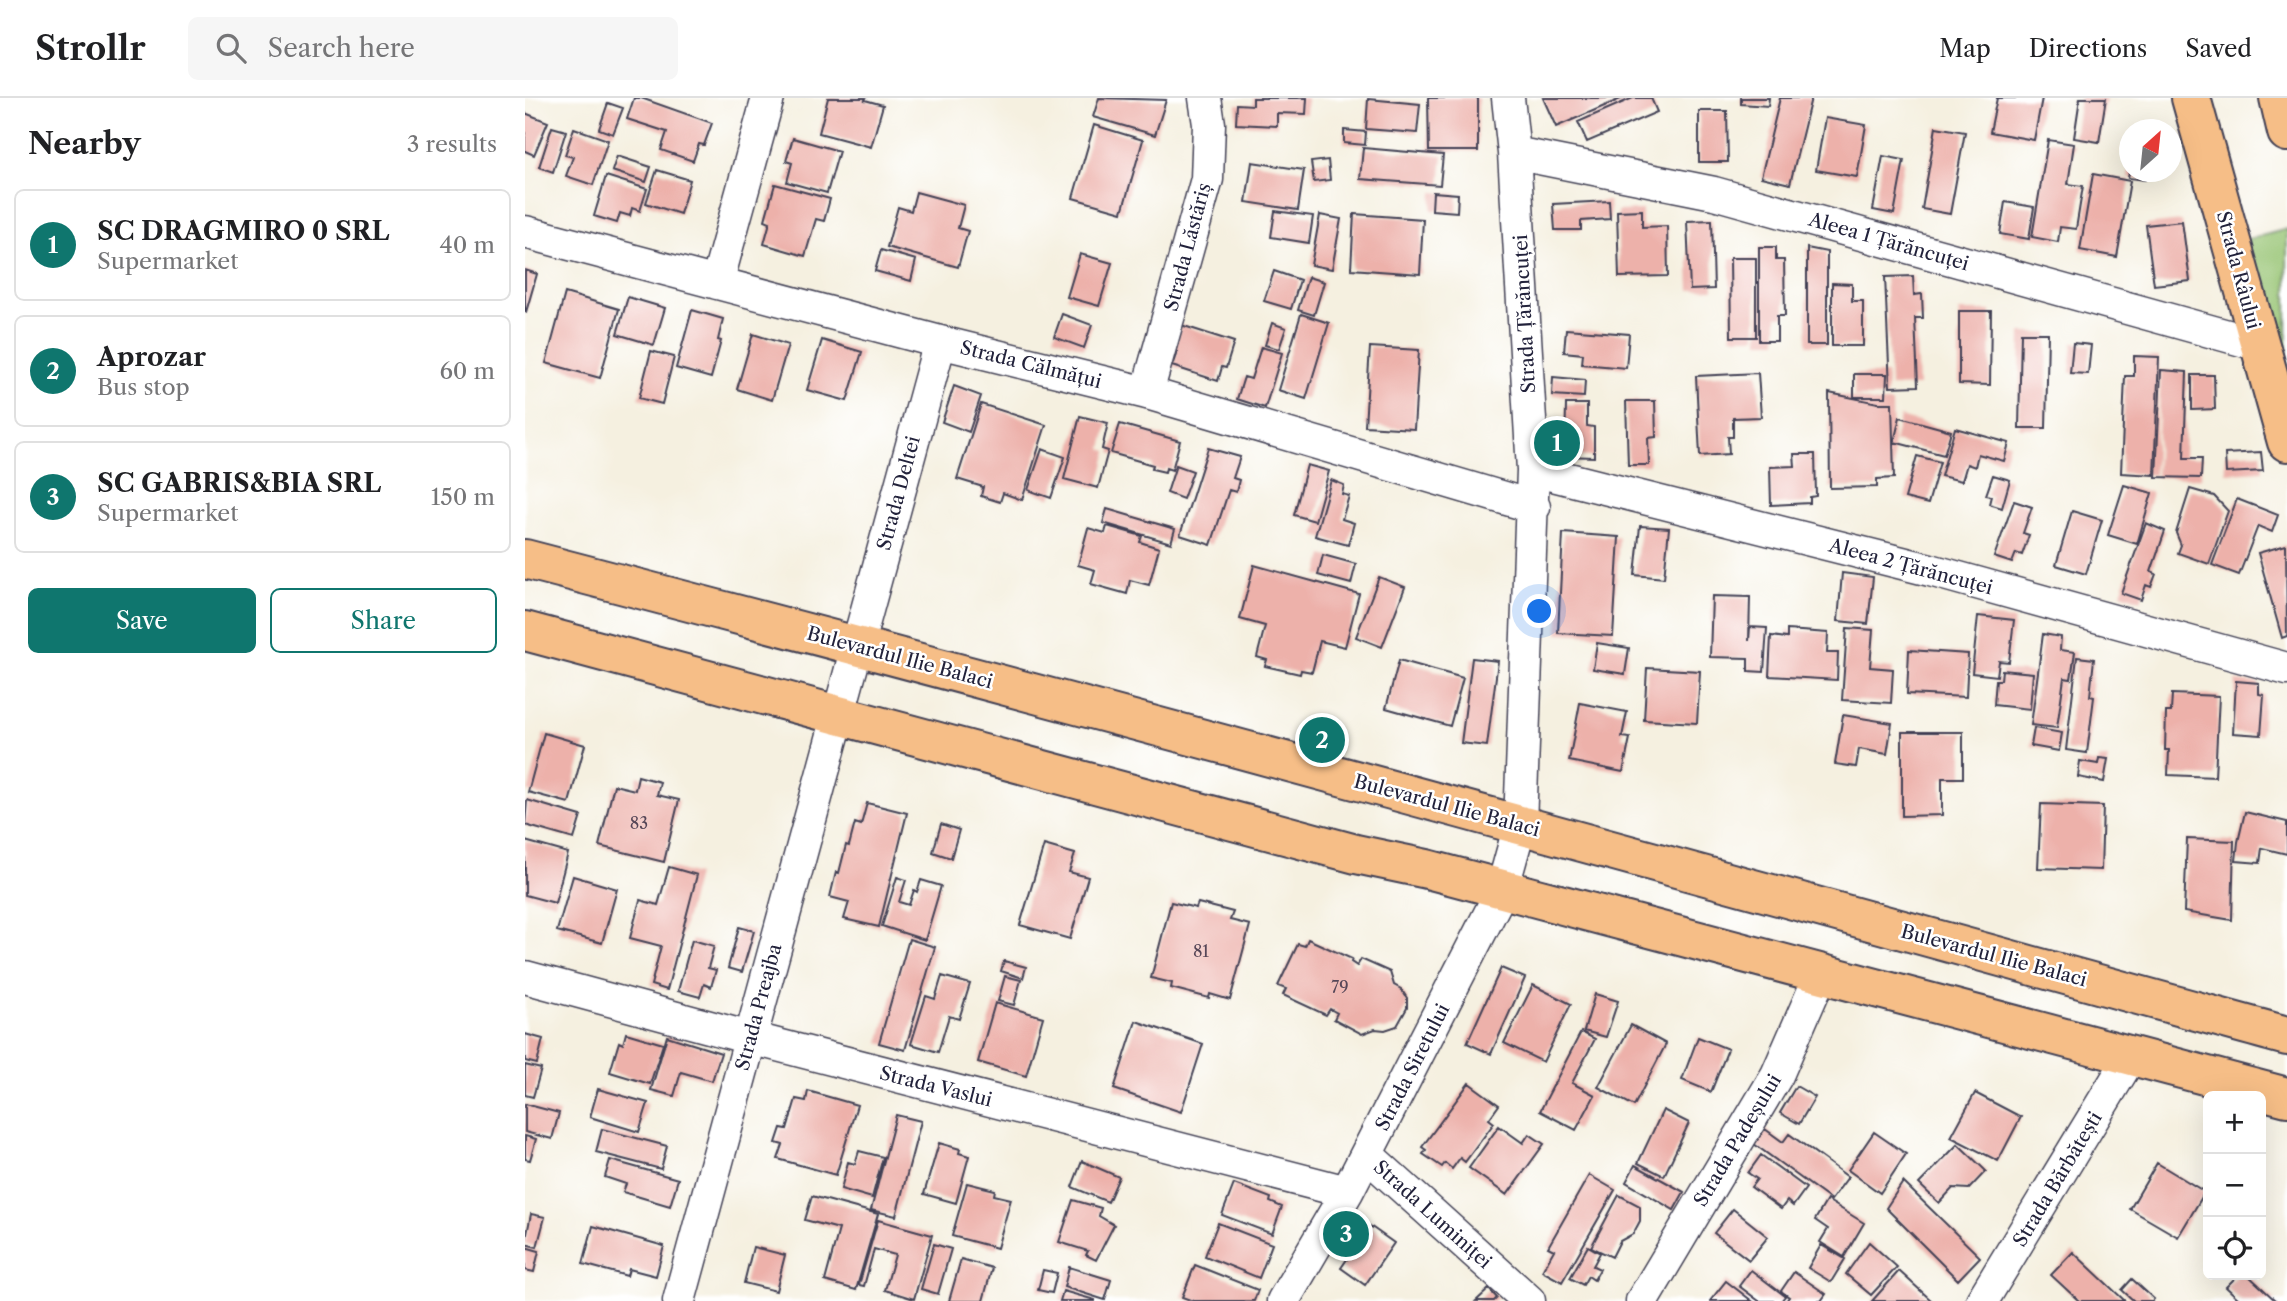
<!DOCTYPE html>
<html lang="en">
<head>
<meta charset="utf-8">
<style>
  :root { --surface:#fff; --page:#f6f6f6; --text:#202124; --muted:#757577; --line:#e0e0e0; --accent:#0f766e }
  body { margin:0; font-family:"Libre Caslon Text",serif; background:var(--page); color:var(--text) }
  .controls { position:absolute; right:21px; bottom:21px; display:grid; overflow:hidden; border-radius:10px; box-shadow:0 7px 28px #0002 }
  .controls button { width:63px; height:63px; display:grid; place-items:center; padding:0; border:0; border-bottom:2px solid var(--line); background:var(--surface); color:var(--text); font:35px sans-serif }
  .compass { position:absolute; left:1594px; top:21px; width:63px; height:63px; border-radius:50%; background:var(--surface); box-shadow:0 7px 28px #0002; rotate:27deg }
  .you { position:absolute; left:1015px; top:514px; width:24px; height:24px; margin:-18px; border:5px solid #fff; border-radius:50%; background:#1a73e8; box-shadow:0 0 0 10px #1a73e833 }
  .badge { display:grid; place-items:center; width:46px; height:46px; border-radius:50%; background:var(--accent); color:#fff; font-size:23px; font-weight:700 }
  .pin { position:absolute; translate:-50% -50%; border:4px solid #fff; box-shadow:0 2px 7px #0006 }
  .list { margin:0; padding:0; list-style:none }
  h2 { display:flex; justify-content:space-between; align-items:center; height:91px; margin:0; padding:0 28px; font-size:30px }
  h2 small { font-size:23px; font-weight:400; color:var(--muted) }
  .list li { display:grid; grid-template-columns:46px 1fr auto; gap:21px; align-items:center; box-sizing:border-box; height:112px; margin:0 14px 14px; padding:0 14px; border:2px solid var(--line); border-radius:10px }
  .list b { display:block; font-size:26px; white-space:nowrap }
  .list p { margin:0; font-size:23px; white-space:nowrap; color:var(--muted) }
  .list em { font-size:23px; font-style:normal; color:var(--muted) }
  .actions { display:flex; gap:14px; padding:21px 28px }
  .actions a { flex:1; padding:16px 0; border:2px solid var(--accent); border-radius:10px; text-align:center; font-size:24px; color:var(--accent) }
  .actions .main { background:var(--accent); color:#fff }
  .icon { flex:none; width:38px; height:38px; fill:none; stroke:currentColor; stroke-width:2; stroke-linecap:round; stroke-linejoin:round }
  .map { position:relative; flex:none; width:1762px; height:1203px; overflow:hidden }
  header { display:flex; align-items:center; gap:42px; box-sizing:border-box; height:98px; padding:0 35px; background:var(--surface); border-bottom:2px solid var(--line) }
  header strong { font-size:33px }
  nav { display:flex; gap:38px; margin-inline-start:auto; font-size:24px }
  .search { width:490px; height:63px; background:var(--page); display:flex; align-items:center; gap:18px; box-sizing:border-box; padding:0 24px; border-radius:10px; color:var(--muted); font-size:26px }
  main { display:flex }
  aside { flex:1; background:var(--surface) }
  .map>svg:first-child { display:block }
  .green { fill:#95c371; stroke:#5c7256; stroke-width:2 }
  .building { fill:#edb1aa }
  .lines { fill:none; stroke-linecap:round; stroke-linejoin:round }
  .minor-casing { stroke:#424154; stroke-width:35 }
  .major-casing { stroke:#424154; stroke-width:42 }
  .minor { stroke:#fff; stroke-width:32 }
  .major { stroke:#f6be87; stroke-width:38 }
  .labels { text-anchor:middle; stroke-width:5; stroke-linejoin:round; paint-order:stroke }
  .number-label { font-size:16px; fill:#554657 }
  .street-label { font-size:19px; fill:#22223b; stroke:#fff }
</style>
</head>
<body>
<header>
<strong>Strollr</strong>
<div class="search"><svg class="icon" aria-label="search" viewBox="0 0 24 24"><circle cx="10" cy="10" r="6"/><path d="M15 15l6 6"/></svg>Search here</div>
<nav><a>Map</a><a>Directions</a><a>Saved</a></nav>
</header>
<main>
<aside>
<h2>Nearby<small>3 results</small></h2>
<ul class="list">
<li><span class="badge">1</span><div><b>SC DRAGMIRO 0 SRL</b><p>Supermarket</p></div><em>40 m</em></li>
<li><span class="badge">2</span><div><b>Aprozar</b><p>Bus stop</p></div><em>60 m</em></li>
<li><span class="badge">3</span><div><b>SC GABRIS&amp;BIA SRL</b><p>Supermarket</p></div><em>150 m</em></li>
</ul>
<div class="actions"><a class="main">Save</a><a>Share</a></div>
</aside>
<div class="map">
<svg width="1762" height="1203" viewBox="0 0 1762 1203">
  <rect width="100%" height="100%" fill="#fff"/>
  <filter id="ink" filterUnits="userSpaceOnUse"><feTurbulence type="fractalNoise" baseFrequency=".0143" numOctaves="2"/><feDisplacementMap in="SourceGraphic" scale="14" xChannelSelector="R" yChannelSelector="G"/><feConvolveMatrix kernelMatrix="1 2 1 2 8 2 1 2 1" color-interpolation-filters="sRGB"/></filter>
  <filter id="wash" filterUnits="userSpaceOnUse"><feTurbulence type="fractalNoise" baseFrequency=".00686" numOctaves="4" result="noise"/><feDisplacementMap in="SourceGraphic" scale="28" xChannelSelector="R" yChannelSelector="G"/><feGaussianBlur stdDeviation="1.57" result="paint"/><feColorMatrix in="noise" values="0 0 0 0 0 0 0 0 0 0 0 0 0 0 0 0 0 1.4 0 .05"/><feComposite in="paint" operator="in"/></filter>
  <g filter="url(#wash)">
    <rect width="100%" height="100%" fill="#f5f0e0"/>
    <path class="green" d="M1762 131V279L1721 142Z"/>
    <g id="blocks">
      <path class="building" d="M109 0H116L187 25 179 47 174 46 168 63 136 52 142 34 102 21Z
        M303 0H341L340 2 358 7 346 49 294 35Z
        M574 0 641 2 630 37 568 19Z
        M728 0H782L781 16 752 15V28L711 26 712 6 728 7Z
        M903 0H953V53H904Z
        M1018 0H1098L1031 29Z
        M1108 0H1126L1132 14 1062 44 1053 24Z
        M1216 0H1244L1243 8 1216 6Z
        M1255 0H1286L1265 86 1236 79Z
        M1472 0H1517L1509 42 1465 34Z
        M1555 0H1581L1574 44 1549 40Z
        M843 1 895 6 892 35 841 31Z
        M83 5 98 10 88 36 74 31Z
        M1174 13H1202L1203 64H1174Z
        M0 15 23 24 9 57 0 53Z
        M1300 20 1341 27 1332 79 1291 72Z
        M569 27 618 42 597 114 548 100Z
        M27 29 41 33 28 74 14 69Z
        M1411 29 1440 34 1425 116 1397 111Z
        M49 30 83 42 68 87 41 78 48 59 40 57Z
        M819 32 841 34 840 47 819 45Z
        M268 40 314 53 302 95 262 84 267 65 261 63Z
        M1523 42 1549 46 1543 86 1558 88 1551 131 1535 129 1533 144 1507 139Z
        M838 50 918 57 915 87 835 81Z
        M92 58 126 69 121 84 87 73Z
        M1358 58 1379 62 1369 116 1348 112Z
        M803 62 805 82 789 84 786 64Z
        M727 64 779 72 773 112 721 104Z
        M132 72 165 82 155 116 121 105Z
        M1604 74H1621L1620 82 1603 80Z
        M1568 76 1605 83 1592 159 1555 152Z
        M81 78 122 91 115 113 107 110 105 118 95 115 92 125 69 118Z
        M250 86 305 101 299 123 291 121 280 158 239 146 245 124 240 122Z
        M391 94 439 107 433 130 443 133 433 169 362 149 373 109 386 113Z
        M908 94 933 96 932 114 907 112Z
        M1084 103 1085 121 1056 123V132H1030L1028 106Z
        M1480 104 1509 109 1504 141 1475 136Z
        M1117 112V129L1142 128 1143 178 1094 179 1092 113Z
        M750 113 788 118 784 145 746 139Z
        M829 116 898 121 895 176 826 171Z
        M795 117 816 121 807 171 786 167Z
        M1187 122 1189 191 1165 192 1162 123Z
        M1657 123 1665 183 1629 187 1621 127Z
        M1234 149H1251V162H1259L1260 218H1252V243H1234Z
        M1282 150 1302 154V247H1282Z
        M356 152 391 162 386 183 350 173Z
        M555 156 587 165 574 208 542 199Z
        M1205 160H1231V239H1206Z
        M0 172 12 176 1 214 0 213Z
        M749 173 775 182 766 211 739 203Z
        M1388 178 1389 197 1397 196 1398 220H1390L1393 288 1365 289 1360 179Z
        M783 179 799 184 789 217 773 212Z
        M1307 185 1327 186V203H1338V248H1307Z
        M40 195 94 211 75 280 21 265Z
        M103 199 140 210 129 247 92 236Z
        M167 212 198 221 193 242 196 243 186 280 151 270Z
        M1434 213H1466L1465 287 1434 286Z
        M537 216 567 227 559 250 529 239Z
        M776 216 804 225 781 301 753 292Z
        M747 225 761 230 754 251 740 247Z
        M656 227 709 244 701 270 697 269 693 283 647 268 652 254 648 253Z
        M1041 231 1104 236 1101 270 1057 266 1058 256 1039 254Z
        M1496 235H1523L1521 330H1494Z
        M228 236 263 247 247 302 212 291Z
        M297 242 337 254 322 303 282 292Z
        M1548 245 1566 247 1563 276 1545 275Z
        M736 249 757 255 740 310 712 301 719 279 726 281Z
        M845 249 894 252 889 331 840 328Z
        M126 253 149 259 137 306 114 300Z
        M1609 258 1634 259 1629 377 1596 375 1600 278H1609Z
        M1636 272 1662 274 1659 360H1677L1676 380 1631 379Z
        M1233 275 1236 319 1208 320V339H1203L1204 356 1175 358 1171 278Z
        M1329 276H1362L1361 299H1329Z
        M1667 277H1689L1690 311 1667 312Z
        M1028 279 1060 282 1059 299 1027 297Z
        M429 288 456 298 444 334 417 324Z
        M1304 295 1353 305H1367L1369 380 1352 381V389L1305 390Z
        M1101 303H1130L1131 339 1123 340 1124 367H1103Z
        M456 306 521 327 497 402 478 395 475 404 456 398 458 389 432 381Z
        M1041 306H1062V328L1069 329V359L1040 358Z
        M555 318 583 325 577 351 583 353 573 390 539 381Z
        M1375 319 1426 333 1419 357 1369 344Z
        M595 326 655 343 647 372 641 370 640 374 627 371 628 367 586 355Z
        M1430 330 1484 345 1479 363 1453 356 1450 369 1442 366 1437 383 1416 378Z
        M683 350 715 359 708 380 714 382 711 394 704 392 686 447 655 437Z
        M517 351 540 359 526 400 503 392Z
        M1736 354 1738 373 1701 375 1700 356Z
        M1269 356H1290L1291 398 1285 399V405L1246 407 1245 369 1270 368Z
        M1392 358 1415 364 1403 406 1380 400Z
        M651 367 668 373 658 401 642 395Z
        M782 367 804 373 790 423 769 417Z
        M1468 377 1485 382 1477 410 1464 406 1466 398 1461 397Z
        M806 382 819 387 817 396 824 398 817 421 829 425 823 447 790 438Z
        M1599 387 1627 395 1612 446 1583 437Z
        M1665 391 1689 398 1703 413 1684 466 1653 455 1656 447 1651 435Z
        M1712 401 1753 417 1747 434 1733 428 1714 477 1687 467Z
        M1489 403 1507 409 1498 435 1504 437 1497 457 1491 455 1487 465 1469 459Z
        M582 411 650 431 646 445 578 425Z
        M1547 413 1577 422 1561 476 1531 467Z
        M1621 425 1640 433 1626 474 1631 476 1626 489 1621 487 1616 502 1596 495Z
        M582 428 617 438 615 444 634 450 624 487 605 482 602 496 566 486 570 472 553 467 563 430 580 435Z
        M1115 428 1144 430 1139 480 1110 477Z
        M1038 435 1094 439 1088 538 1033 535Z
        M1761 447 1762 538 1757 540 1733 455Z
        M798 457 831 466 826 486 793 477Z
        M729 467 834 496 820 549 795 543 787 574 776 572 775 576 740 568 742 562 732 559 740 528 715 521Z
        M1317 475 1348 479 1343 526 1313 523Z
        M854 479 880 489 857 549 831 539Z
        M1187 498 1225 499 1224 543 1225 529 1242 530 1239 574 1223 573V560L1185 559Z
        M1453 518 1489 522 1484 564 1474 563 1472 578 1447 575Z
        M1322 530 1348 532 1345 569 1368 571 1366 605 1317 602Z
        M1262 532 1303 535 1302 555H1313L1312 582 1244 578 1246 538 1262 540Z
        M1518 536 1536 539 1535 552 1550 554 1546 581 1539 580 1532 630 1506 627Z
        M1072 545 1104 550 1100 576 1068 571Z
        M1384 552 1443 556 1441 599 1382 596Z
        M1552 559 1569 561 1565 598 1569 599 1562 655 1541 652Z
        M947 560 973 563 962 648 936 645Z
        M874 562 938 580 925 628 861 610Z
        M1122 570 1175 573 1172 625 1119 622Z
        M1477 572 1508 575 1505 611 1469 607 1471 582H1476Z
        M1711 583 1734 585V596L1739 597 1736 637 1708 635Z
        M1647 596 1694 598 1690 679 1643 677 1644 652H1640L1641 614H1646Z
        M1055 605 1102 614 1097 639 1105 640 1098 674 1044 663Z
        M1318 617 1367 625 1362 656 1334 651 1331 669 1310 666Z
        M1509 630 1537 635 1534 653 1506 648Z
        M1377 634H1438V680H1417V717L1377 718Z
        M19 635 60 647 44 705 3 694Z
        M1574 660 1583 661 1579 684 1553 679 1555 663 1573 666Z
        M113 678 135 684 132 697 154 702 139 764 74 748 89 687 110 692Z
        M2 702 56 718 49 741 0 727Z
        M342 705 382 715 354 829 319 821 324 804 305 799 311 774 314 775 321 747 324 748 330 725 336 727Z
        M1516 706 1578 708 1576 772 1513 770Z
        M1720 714 1762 724V756L1737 750 1735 765 1711 763 1713 744Z
        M416 726 434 732 426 760 408 754Z
        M1662 741 1709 743 1707 822 1659 814Z
        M0 743 43 755 30 805 0 797Z
        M519 747 550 756 544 774 563 779 545 841 495 827Z
        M144 769 172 777 142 892 126 887 136 848 105 840 115 802 133 807Z
        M48 778 92 791 77 845 32 833Z
        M372 779 381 782 374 804 384 807 389 792 392 794 396 782 416 788 400 842 357 828Z
        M646 804 671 810 673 805 708 814 705 822 725 827 705 902 685 896 684 900 646 890 647 885 626 880Z
        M214 829 229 833 217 874 203 870Z
        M384 841 410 849 380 952 354 945Z
        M783 841 827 861 826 864 832 868 836 861 865 874 869 887 876 891 882 900V910L872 928 860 932 850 931 837 936 809 921 812 915 805 911 801 917 758 897 761 891 753 888 773 846 780 848Z
        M167 842 189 848 183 870 191 872 186 889 179 886 175 899 153 893Z
        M479 863 501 869 498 880 476 873Z
        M976 870 1000 880 966 956 942 945Z
        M417 878 445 886 434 921 424 918 413 954 386 946 401 898 410 901Z
        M480 878 496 882 489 907 473 903Z
        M1008 887 1046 906 1018 964 979 945Z
        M1070 896 1093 903 1081 939 1059 933Z
        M470 905 518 919 501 978 453 964Z
        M611 923 678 946 656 1014 589 991Z
        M1106 927 1141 946 1109 1008 1073 989Z
        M1056 934 1070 941 1047 985 1070 997 1051 1032 1015 1013Z
        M101 935 138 946 125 986 85 974 94 944 98 946Z
        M0 936 18 941 12 966 0 963Z
        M142 938 196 955 187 983 156 974 149 998 126 992Z
        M1173 939 1203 951 1186 994 1157 982Z
        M0 967 16 971 8 999 0 997Z
        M944 985 974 1007 964 1021 969 1025 940 1064 935 1060 927 1071 920 1065 917 1069 898 1056 901 1052 897 1049Z
        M1271 988 1290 999 1274 1026 1255 1015Z
        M73 991 123 1005 114 1034 65 1019Z
        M283 993 332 1007 311 1077 253 1061 258 1047 251 1045 256 1030 262 1031 271 1001 281 1003Z
        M1450 995 1496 1019 1473 1063 1426 1039Z
        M0 1006 34 1015 27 1041 0 1034Z
        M1138 1012 1164 1025 1139 1078 1113 1065Z
        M371 1017 396 1023 371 1118 346 1112Z
        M974 1028 998 1045 1004 1036 1019 1046 982 1097 944 1070Z
        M77 1031 142 1048 136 1071 71 1054Z
        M1240 1031 1258 1044 1264 1036 1323 1079 1306 1102 1229 1046Z
        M1349 1034 1381 1056 1355 1095 1323 1072Z
        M0 1038 11 1041 5 1062 0 1061Z
        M414 1045 435 1051 434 1055 444 1058 431 1105 399 1096Z
        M1433 1046 1461 1073 1444 1091 1428 1090 1414 1105 1394 1086Z
        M334 1053 358 1059 347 1100 316 1091 323 1064 330 1066Z
        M1236 1057 1281 1090 1268 1108 1262 1103 1256 1111 1226 1089 1232 1081 1223 1075Z
        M85 1062 153 1081 145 1108 98 1094 101 1086 80 1079Z
        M557 1063 594 1079 583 1104 547 1089Z
        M1632 1065 1680 1094 1653 1139 1605 1111Z
        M1110 1067 1159 1094 1149 1112 1101 1084Z
        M1064 1077 1090 1092 1037 1184 1017 1173 1029 1152 1023 1149Z
        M1378 1084 1455 1159 1433 1182 1361 1110Z
        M442 1085 470 1092 469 1097 486 1101 472 1150 427 1138Z
        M709 1086 746 1100 745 1104 757 1109 747 1136 697 1117Z
        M1094 1097 1115 1108V1123L1108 1136 1095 1143 1087 1159 1066 1149Z
        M287 1098 353 1116 331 1192 300 1183 314 1131 280 1122Z
        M548 1102 576 1110 574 1118 589 1127 571 1162 561 1157 563 1153 534 1144Z
        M1302 1102 1339 1125 1319 1159 1295 1144 1303 1131 1290 1122Z
        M1208 1111 1243 1139 1224 1162 1189 1135Z
        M6 1116 20 1119 12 1149 0 1146Z
        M353 1122 407 1137 389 1201 360 1192 370 1157 349 1151 339 1188 334 1187Z
        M693 1125 747 1146 734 1180 680 1158Z
        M68 1128 139 1148 131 1178 104 1171 102 1178 58 1166Z
        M845 1128 869 1145 840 1187 816 1170Z
        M1344 1144 1372 1169 1346 1197 1321 1176Z
        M409 1146 426 1151 413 1196 396 1191Z
        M1296 1147 1320 1161 1306 1184 1283 1170Z
        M1063 1148 1075 1155 1068 1168 1075 1171 1069 1182 1063 1178 1058 1187 1045 1180Z
        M0 1149 14 1153 9 1174 0 1172Z
        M228 1149 260 1157 251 1193 219 1185Z
        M1548 1154 1600 1203H1554L1526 1177Z
        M436 1161 467 1170 458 1203H424Z
        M670 1167 733 1192 729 1203H668L657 1199Z
        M544 1169 586 1182 580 1202 539 1189Z
        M518 1172 532 1175 527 1195 513 1192Z
        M1226 1172 1260 1198 1256 1203H1234L1214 1188Z
        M1374 1173 1407 1203H1347Z
        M1269 1174 1301 1196 1296 1203H1261L1264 1199 1256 1193Z
        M1713 1177H1723L1751 1203H1716L1701 1189Z
        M1607 1181 1629 1201 1627 1203H1609L1597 1192Z
        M1201 1183 1227 1203H1185Z
        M964 1191 972 1200 969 1203H951Z
        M538 1193 570 1202V1203H535Z"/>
    </g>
  </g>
  <g filter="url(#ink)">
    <use href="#blocks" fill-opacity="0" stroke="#424154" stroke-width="2"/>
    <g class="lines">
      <g class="minor-casing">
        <path id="minor" d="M989 55 1189 95 1735 247
          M0 134 415 244 622 295 1009 409
          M192 185 243 0
          M622 295 682 81 684 26 680 0
          M1008 372 1405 472 1762 571
          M0 879 225 940 822 1094
          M842 1057 1004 1203
          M154 1203 415 244
          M758 1203 822 1094 977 792 995 727 1008 372 989 55 983 0
          M1117 1203 1252 977 1296 876
          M1457 1203 1606 958"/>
      </g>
      <g class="major-casing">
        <path id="major" d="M1666 0 1762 344
          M1754 0 1762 34
          M0 461C589 614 1175 776 1762 938
          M0 533 831 756 902 771 1762 999"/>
      </g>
      <use href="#minor" class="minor"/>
      <use href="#major" class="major"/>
    </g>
  </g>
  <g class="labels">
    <g class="number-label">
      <text x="114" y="731">83</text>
      <text x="676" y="859">81</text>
      <text x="815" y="895">79</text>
    </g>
    <g class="street-label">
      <text transform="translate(1364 143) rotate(16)" y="7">Aleea 1 Țărăncuței</text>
      <text transform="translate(662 149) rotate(-75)" y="7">Strada Lăstăriș</text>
      <text transform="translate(1714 172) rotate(75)" y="7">Strada Râului</text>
      <text transform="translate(999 216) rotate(-93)" y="7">Strada Țărăncuței</text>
      <text transform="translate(506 266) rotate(14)" y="7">Strada Călmățui</text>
      <text transform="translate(373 395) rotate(-75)" y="7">Strada Deltei</text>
      <text transform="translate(1386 468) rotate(15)" y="7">Aleea 2 Țărăncuței</text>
      <text transform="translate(375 559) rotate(15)" y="7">Bulevardul Ilie Balaci</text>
      <text transform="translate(922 707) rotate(15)" y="7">Bulevardul Ilie Balaci</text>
      <text transform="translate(1469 857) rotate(15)" y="7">Bulevardul Ilie Balaci</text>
      <text transform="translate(233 909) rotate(-75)" y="7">Strada Preajba</text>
      <text transform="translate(887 969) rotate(-63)" y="7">Strada Siretului</text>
      <text transform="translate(411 988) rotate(14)" y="7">Strada Vaslui</text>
      <text transform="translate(1212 1042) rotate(-59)" y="7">Strada Padeșului</text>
      <text transform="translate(1532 1081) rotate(-59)" y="7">Strada Bărbătești</text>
      <text transform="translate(908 1116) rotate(42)" y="7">Strada Luminiței</text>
    </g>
  </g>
</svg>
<div class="controls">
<button>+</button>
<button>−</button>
<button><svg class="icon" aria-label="locate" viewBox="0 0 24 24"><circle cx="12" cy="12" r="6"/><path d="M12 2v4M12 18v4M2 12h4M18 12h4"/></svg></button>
</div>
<svg class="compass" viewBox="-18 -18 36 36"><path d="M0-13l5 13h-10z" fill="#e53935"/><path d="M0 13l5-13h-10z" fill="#757577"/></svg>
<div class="you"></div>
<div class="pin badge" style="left:1032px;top:345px">1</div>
<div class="pin badge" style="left:797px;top:642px">2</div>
<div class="pin badge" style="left:821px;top:1136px">3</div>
</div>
</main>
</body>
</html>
